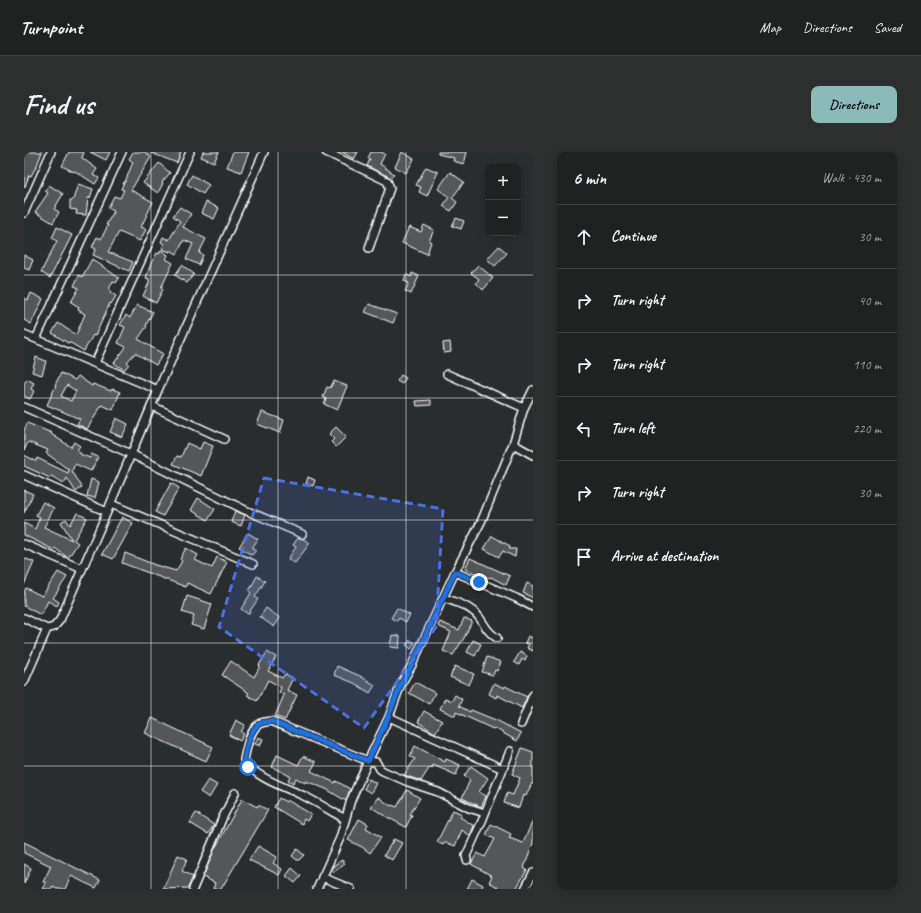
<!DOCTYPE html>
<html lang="en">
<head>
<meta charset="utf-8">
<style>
  :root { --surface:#202222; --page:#2d2f2f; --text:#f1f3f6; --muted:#a2a4a5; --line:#3d3f40; --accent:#8bbbb9 }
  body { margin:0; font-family:Caveat,sans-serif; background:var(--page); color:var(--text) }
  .controls { position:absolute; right:12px; top:12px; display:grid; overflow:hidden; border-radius:8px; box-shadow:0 2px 10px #0003 }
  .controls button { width:36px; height:36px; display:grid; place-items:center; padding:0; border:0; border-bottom:1px solid var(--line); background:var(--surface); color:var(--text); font:20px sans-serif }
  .stop { position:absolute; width:12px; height:12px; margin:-9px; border:3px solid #1a73e8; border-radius:50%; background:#fff }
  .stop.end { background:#1a73e8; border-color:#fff; box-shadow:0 1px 4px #0008 }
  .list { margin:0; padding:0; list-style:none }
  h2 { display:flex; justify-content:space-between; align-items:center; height:52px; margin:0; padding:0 16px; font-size:17px }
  h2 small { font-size:13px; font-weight:400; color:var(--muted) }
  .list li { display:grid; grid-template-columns:26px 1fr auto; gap:12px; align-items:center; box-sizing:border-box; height:64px; padding:0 16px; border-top:1px solid var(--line) }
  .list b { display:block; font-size:15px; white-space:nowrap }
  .list em { font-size:13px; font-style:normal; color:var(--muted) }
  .icon { flex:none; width:22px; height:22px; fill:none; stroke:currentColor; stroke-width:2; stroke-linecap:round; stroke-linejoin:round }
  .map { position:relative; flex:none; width:509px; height:737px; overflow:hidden; border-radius:8px }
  header { display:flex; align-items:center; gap:24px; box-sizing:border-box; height:56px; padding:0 20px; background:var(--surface); border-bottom:1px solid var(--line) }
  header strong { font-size:19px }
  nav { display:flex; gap:22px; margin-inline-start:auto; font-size:14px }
  .intro { display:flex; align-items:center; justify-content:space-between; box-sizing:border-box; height:96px; padding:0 24px }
  h1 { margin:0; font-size:28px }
  .button { padding:10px 18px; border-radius:8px; background:var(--accent); color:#111; font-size:14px; font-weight:700 }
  main { display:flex; gap:24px; padding:0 24px }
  aside { flex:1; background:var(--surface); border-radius:8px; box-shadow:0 2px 10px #0003 }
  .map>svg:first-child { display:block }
  .building { fill:#555758; stroke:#fff; fill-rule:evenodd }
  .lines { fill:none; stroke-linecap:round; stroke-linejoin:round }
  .minor-casing { stroke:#fff; stroke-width:10 }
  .minor { stroke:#2a2d2e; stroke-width:7 }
  .route { stroke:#1a73e8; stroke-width:5 }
  .marked { fill:#4a71e0; fill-opacity:0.2; stroke:#4a71e0; stroke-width:3; stroke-dasharray:8 5; stroke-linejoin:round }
  .grid { fill:none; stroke:#fff; stroke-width:1; stroke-opacity:0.55 }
</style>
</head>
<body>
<header>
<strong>Turnpoint</strong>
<nav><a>Map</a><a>Directions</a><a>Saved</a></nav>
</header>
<div class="intro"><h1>Find us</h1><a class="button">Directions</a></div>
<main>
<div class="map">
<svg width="509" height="737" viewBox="0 0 509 737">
  <rect width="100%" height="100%" fill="#2a2d2e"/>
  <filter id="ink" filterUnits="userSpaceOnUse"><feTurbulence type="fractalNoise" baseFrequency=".025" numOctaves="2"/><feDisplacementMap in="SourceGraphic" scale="8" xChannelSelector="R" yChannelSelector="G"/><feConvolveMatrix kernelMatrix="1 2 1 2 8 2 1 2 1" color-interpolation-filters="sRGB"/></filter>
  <g filter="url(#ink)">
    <path class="building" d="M0 0H18L13 13 7 24 5 23 1 35H0Z
      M45 0H60L58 6 73 17 69 23 75 26 71 32 51 19 50 20 38 14Z
      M66 0H86L82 8Z
      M109 0H121L127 5 107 38 129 50 117 75 122 77 116 89 95 80 84 100 109 110 105 119 69 103 72 97 68 95 73 85 77 87 84 73H82L90 59 84 56 90 44 96 46 100 38 97 37 100 30H101L109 10 105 7Z
      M125 0H157L153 11Z
      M179 0H195L190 10 177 5Z
      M209 0H225L217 20 203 15Z
      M318 0H334L330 7Z
      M347 0H357L361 2 356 12 370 22 367 26 343 14 346 7 344 6Z
      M378 0 390 7 382 21 371 15Z
      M414 0H443L440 12 429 9 430 6 414 2Z
      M135 11 146 21 138 30 139 31 134 41 119 31Z
      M402 15 414 20 403 44 395 40 397 35 392 33Z
      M426 20 440 30 428 46 433 50 427 59 419 54 425 45 414 37Z
      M168 23 185 33 179 42 163 32Z
      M54 32 69 37 66 46H64L62 63 52 62 53 58 46 57V48H49Z
      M25 33 39 42 30 57 35 60 29 71 11 60 24 41 21 39Z
      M182 50 195 56 190 67 177 61Z
      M156 55 167 62 159 75 182 87 175 101 179 103 175 113 162 107 169 92 160 88 153 102 146 98V100L138 97 140 92 137 90 139 85 145 88 156 69 149 64Z
      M432 66 440 69 437 77 428 74Z
      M400 73 410 78 405 89 407 90 403 102 378 91 385 75 397 80Z
      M33 75 48 83 26 126 17 120 33 89 28 86Z
      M475 94 483 101 471 114 463 107Z
      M137 98 144 103 142 107 149 111 137 136 139 137 132 151 119 144 125 131V127L122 126 127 111 133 101 135 102Z
      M0 103 9 108 5 118 0 116Z
      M68 107 95 126 92 131 89 129 85 137 87 138 86 140 92 144 87 152 86 151 71 184 69 183 60 199 45 190 44 191 28 181 34 171 52 183 61 162 54 158 55 155 47 150 55 136 50 134 55 123 58 125Z
      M158 113 170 122 163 131 151 123Z
      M454 113 469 126 459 138 452 131 455 127 447 121Z
      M388 121 395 124 387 142 381 139 385 131 380 129 382 122 387 125Z
      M7 141 19 147 7 172 0 168V146L4 148Z
      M345 152 373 162 369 171 341 160Z
      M113 153 129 160 122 173 123 174 114 187 139 202 132 213 111 201 103 210 105 212 100 218 90 211 102 195 94 191 101 175 96 173 102 163 106 166Z
      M426 190 427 200 420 201 419 191Z
      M12 205 22 209 18 223 8 220Z
      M37 221 51 228 54 224 68 234 69 232 87 239 88 237 96 240 89 258 78 253 63 277 53 272 56 267 23 253 32 233H31ZM43 233 52 239 47 249 37 244Z
      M377 223 382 226 378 232 373 229Z
      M3 227 10 231 7 237 10 239 6 247 0 244V232Z
      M310 229 323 234 313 258 300 252 302 247 299 245 303 235 306 236Z
      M407 248V253L393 254 392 249Z
      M238 260 260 268 256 281 233 272Z
      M92 266 104 272 98 285 86 280Z
      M3 271 28 281 27 282 47 295 50 290 56 294 53 298 56 300V302L66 306 67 302 74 305 67 319 51 312 48 319 58 335 52 340 43 326 40 331 27 324 26 326 0 314V303L12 309 13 306 44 321 45 318 22 301 24 298 4 290 0 299V279Z
      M312 275 322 285 312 295 307 290 310 287 305 282Z
      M179 290 189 294 177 324 149 312 153 304 157 305 163 291 176 297Z
      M284 325 291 328 289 334 282 332Z
      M67 327 75 330 71 346 63 344Z
      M147 331 155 336 139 364 131 360Z
      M0 338 9 342 0 361Z
      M174 346 191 357 184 368 167 358Z
      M19 350 30 356 20 375 48 388 37 370 42 367 46 373 53 361 63 366 50 388 54 391 44 406 31 396 30 398 0 383V371L11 377 16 365 12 363Z
      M211 359 221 363 217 374 207 370Z
      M98 365 109 371 89 407 78 402Z
      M224 381 234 387 228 396 232 398 228 403 215 395Z
      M468 384 486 394 485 397H492L491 405 479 399 475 405 460 397Z
      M274 386 279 387 286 391 271 411 264 407 272 395 269 393Z
      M162 396 174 403 171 408 188 416 193 405 203 410 187 442 163 431 162 435 98 411 101 401 131 413 152 419 158 409 156 407Z
      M0 406 10 410 0 433Z
      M446 406 486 424 482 433 467 425 466 426 459 423 458 424 441 417Z
      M34 420 43 425 29 446 35 450 33 454 24 449 17 463 0 454V440L2 436 18 444Z
      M233 424 241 429 231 445 234 447 224 462 217 457 227 441 225 439Z
      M503 431 509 434V446L499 441Z
      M163 444 188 452 180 477 167 473 170 464 158 460Z
      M242 456 256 466 250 475 236 465Z
      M373 456 386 463 382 470 375 466 373 469 367 466Z
      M440 466 448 469 440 486 429 503 419 499 427 480 414 474 416 470 435 478Z
      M368 483 376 484 375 496 366 495Z
      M504 484 508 486 509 484V499L503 496 505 492 501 491Z
      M386 488 391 491 387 497 382 493Z
      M449 488 457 492 451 504 443 500Z
      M243 500 252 505 244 519 258 526 261 522 269 526 263 538 273 543 261 568 251 564 260 543 255 541 257 535 244 528 233 549 223 543 225 541 198 523 207 509 230 525 236 514 235 513Z
      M496 500 503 504 501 509 498 507 495 513 490 510Z
      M463 505 477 510 473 519 471 518 469 523 458 520Z
      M313 514 336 524 351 533 346 541 330 531 310 523Z
      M431 514 450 522 445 533 426 525Z
      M391 530 411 541 405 552 385 541Z
      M470 531 480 536 481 534 503 545 498 556 473 543 472 546 465 542Z
      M431 543 438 547 435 554 446 560 447 558 474 569 497 581 493 589 470 576 469 577 432 560 431 564 416 557 421 546 428 549Z
      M400 559 418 569 411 581 394 570Z
      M128 566 189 595 182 609 121 581Z
      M212 568 221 573 217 580 220 582 216 589 205 583Z
      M234 585 239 587 236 594 231 592Z
      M391 594 421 610 422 607 436 613 432 623 409 613 408 616 406 615 397 629 380 623 391 607 386 604Z
      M498 596 509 600V632L508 631 502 644 499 643 495 656 480 651 483 641 489 643 496 626 488 622Z
      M253 603 274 613 279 604 292 610 287 619 311 631 312 629 326 637 322 649 302 637 282 629 281 631 272 626 269 631 264 628 266 624 248 615Z
      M447 614 464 626 455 640 462 644 457 655 438 646 446 628 440 624Z
      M345 627 352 631 347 641 340 637Z
      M184 628 193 633 185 646 176 640Z
      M383 638 396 646 386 662 388 663 382 675 363 665 347 655 354 645 367 654 368 653 373 655Z
      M255 646 262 650 263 648 287 662 283 669 280 667 278 672 250 655Z
      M218 647 233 655 234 653 244 658 197 737H189L191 731 179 725 190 698Z
      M429 658 438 662 436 665 450 674 446 684 438 678 431 694 421 690 419 693 413 690Z
      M172 661 190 673 184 682 166 671Z
      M335 667 344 672 342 676 357 685 346 701 338 695 324 688Z
      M509 668V691L500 716 503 718 492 737H477L465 730 468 724 447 712 453 701 461 705 471 687 462 683 467 672 487 682 485 686 499 691Z
      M370 687 378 691 368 708 360 703Z
      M0 690 76 728 72 736 47 724 41 737H33L29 735 28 737H19L22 731 19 730 27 714 0 701Z
      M234 694 253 705 249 711 258 717 255 723 225 708Z
      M273 697 280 703 275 708H273L268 704Z
      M154 703 163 707 158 719 169 725 164 736 139 737Z
      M318 708 321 712 310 720 308 717 309 714Z
      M0 712 7 716 0 732Z
      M268 716 277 724 271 731 262 724Z
      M448 727 459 733 457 737H443Z"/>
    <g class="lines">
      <g class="minor-casing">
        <path id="minor" d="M302 0 363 29 366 36 345 96
          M0 61 27 0
          M0 182 134 238
          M12 187 98 0
          M71 211 166 0
          M423 222 500 256
          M128 254 200 287
          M0 255 107 302 221 358 278 382
          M489 292 509 303
          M0 323 83 360
          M87 352 229 412
          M0 392 58 417
          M431 420 492 446 509 455
          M419 446C432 450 446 454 455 465 462 474 462 479 473 486
          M0 466 23 477
          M0 530 23 477 30 475 36 468 83 360 134 238 240 0
          M365 565 479 617
          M497 572 509 543
          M321 667C307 659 294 651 280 644 261 635 231 626 220 608 222 598 225 579 235 572 238 570 243 570 247 569L344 609 352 610 356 617 359 619 384 630 414 640 445 656 461 661
          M443 708 442 704 458 669 486 599
          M298 725 327 737
          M169 737 198 667 211 641
          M293 737 316 686 327 648 344 609 365 565 377 532 388 513 431 420 457 370 489 292 500 256 509 238
          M501 737 509 721"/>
      </g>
      <use href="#minor" class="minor"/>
    </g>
  </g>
  <g class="lines" filter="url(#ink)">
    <path class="route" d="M224 615 220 608C222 598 225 579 235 572 238 570 243 570 247 569L344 609 364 565 377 532 388 513 431 420 455 430"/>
  </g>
  <path class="marked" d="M240 326 419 357 412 475 340 576 195 475Z"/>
  <path class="grid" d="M127 0V737M254 0V737M382 0V737M0 123H509M0 246H509M0 368H509M0 491H509M0 614H509"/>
</svg>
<div class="controls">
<button>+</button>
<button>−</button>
</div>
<div class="stop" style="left:224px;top:615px"></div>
<div class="stop end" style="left:455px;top:430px"></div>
</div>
<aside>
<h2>6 min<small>Walk · 430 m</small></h2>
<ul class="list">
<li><svg class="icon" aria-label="ahead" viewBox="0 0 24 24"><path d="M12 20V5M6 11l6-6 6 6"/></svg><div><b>Continue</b></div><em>30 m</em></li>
<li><svg class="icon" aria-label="right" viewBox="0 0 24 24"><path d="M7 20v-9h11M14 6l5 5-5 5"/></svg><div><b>Turn right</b></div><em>40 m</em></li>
<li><svg class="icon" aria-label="right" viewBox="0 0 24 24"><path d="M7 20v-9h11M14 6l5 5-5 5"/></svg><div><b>Turn right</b></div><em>110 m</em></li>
<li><svg class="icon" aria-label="left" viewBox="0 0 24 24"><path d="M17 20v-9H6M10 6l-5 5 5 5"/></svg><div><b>Turn left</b></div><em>220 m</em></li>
<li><svg class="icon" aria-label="right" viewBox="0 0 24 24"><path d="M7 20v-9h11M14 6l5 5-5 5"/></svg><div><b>Turn right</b></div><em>30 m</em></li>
<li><svg class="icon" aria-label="arrive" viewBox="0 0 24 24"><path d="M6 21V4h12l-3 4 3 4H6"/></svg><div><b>Arrive at destination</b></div></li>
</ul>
</aside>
</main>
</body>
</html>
